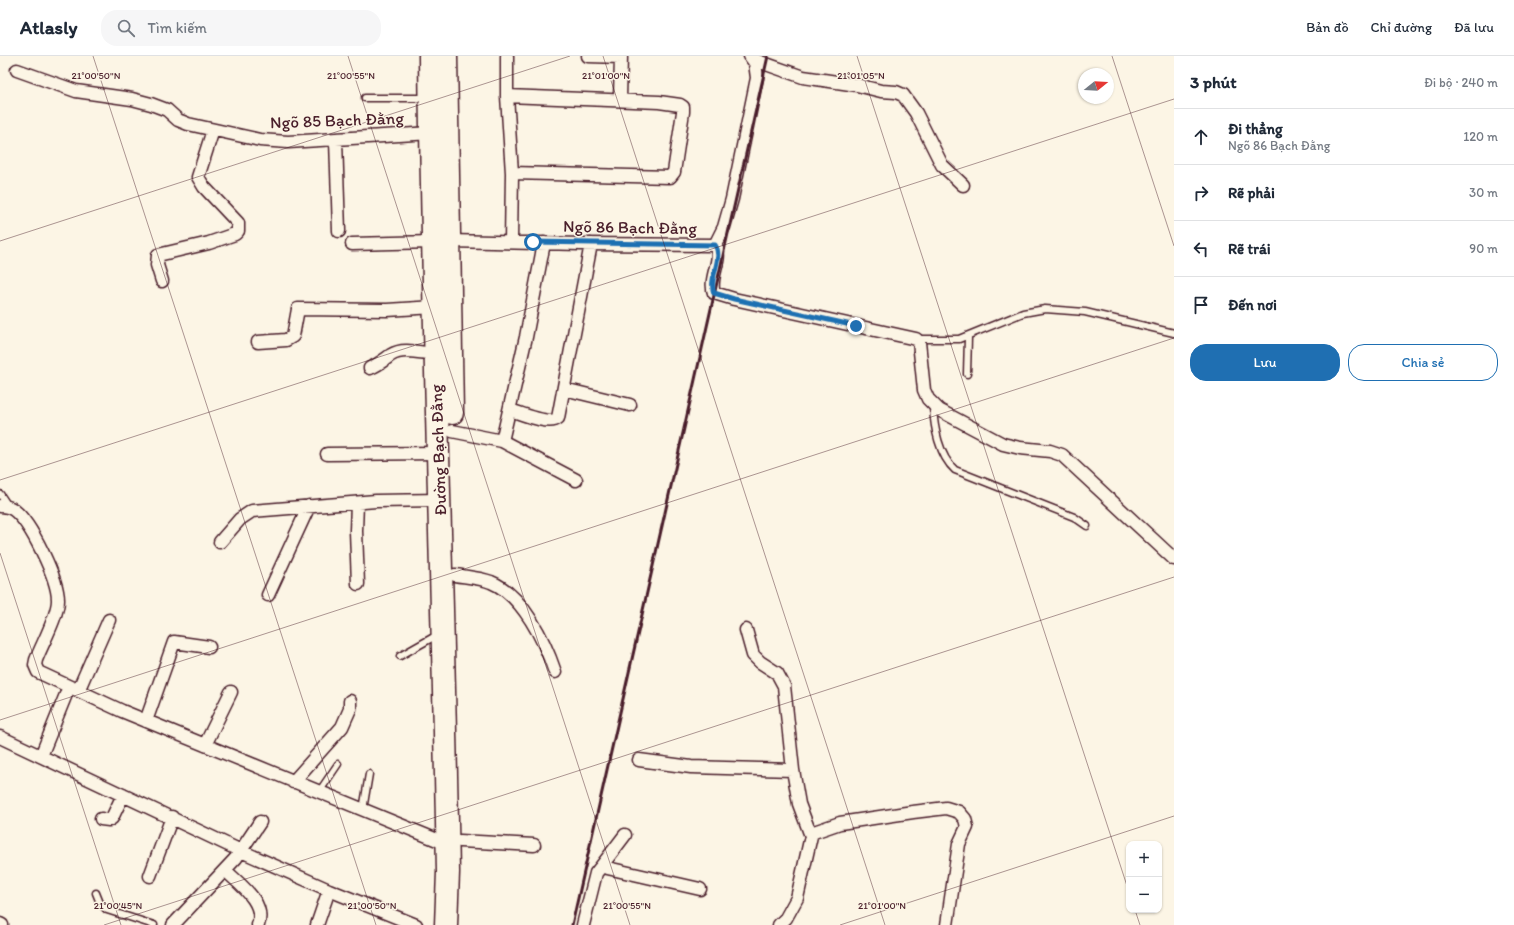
<!DOCTYPE html>
<html lang="vi">
<head>
<meta charset="utf-8">
<style>
  :root { --surface:#fff; --page:#f6f6f7; --text:#1f2937; --muted:#747a83; --line:#e0e1e3; --accent:#1f6fb2 }
  body { margin:0; font-family:Itim,sans-serif; background:var(--page); color:var(--text) }
  .controls { position:absolute; right:12px; bottom:12px; display:grid; overflow:hidden; border-radius:8px; box-shadow:0 1px 3px #0004 }
  .controls button { width:36px; height:36px; display:grid; place-items:center; padding:0; border:0; border-bottom:1px solid var(--line); background:var(--surface); color:var(--text); font:20px sans-serif }
  .compass { position:absolute; left:1078px; top:12px; width:36px; height:36px; border-radius:50%; background:var(--surface); box-shadow:0 1px 3px #0004; rotate:72deg }
  .stop { position:absolute; width:12px; height:12px; margin:-9px; border:3px solid #1f6fb2; border-radius:50%; background:#fff }
  .stop.end { background:#1f6fb2; border-color:#fff; box-shadow:0 1px 4px #0008 }
  .list { margin:0; padding:0; list-style:none }
  h2 { display:flex; justify-content:space-between; align-items:center; height:52px; margin:0; padding:0 16px; font-size:17px }
  h2 small { font-size:13px; font-weight:400; color:var(--muted) }
  .list li { display:grid; grid-template-columns:26px 1fr auto; gap:12px; align-items:center; box-sizing:border-box; height:56px; padding:0 16px; border-top:1px solid var(--line) }
  .list b { display:block; font-size:15px; white-space:nowrap }
  .list p { margin:0; font-size:13px; white-space:nowrap; color:var(--muted) }
  .list em { font-size:13px; font-style:normal; color:var(--muted) }
  .actions { display:flex; gap:8px; padding:12px 16px }
  .actions a { flex:1; padding:9px 0; border:1px solid var(--accent); border-radius:16px; text-align:center; font-size:14px; color:var(--accent) }
  .actions .main { background:var(--accent); color:#fff }
  .icon { flex:none; width:22px; height:22px; fill:none; stroke:currentColor; stroke-width:2; stroke-linecap:round; stroke-linejoin:round }
  .map { position:relative; flex:none; width:1174px; height:869px; overflow:hidden }
  header { display:flex; align-items:center; gap:24px; box-sizing:border-box; height:56px; padding:0 20px; background:var(--surface); border-bottom:1px solid var(--line) }
  header strong { font-size:19px }
  nav { display:flex; gap:22px; margin-inline-start:auto; font-size:14px }
  .search { width:280px; height:36px; background:var(--page); display:flex; align-items:center; gap:10px; box-sizing:border-box; padding:0 14px; border-radius:16px; color:var(--muted); font-size:15px }
  main { display:flex }
  aside { flex:1; background:var(--surface) }
  .map>svg:first-child { display:block }
  .lines { fill:none; stroke-linecap:round; stroke-linejoin:round }
  .lane-casing { stroke:#4a1f2b; stroke-width:9 }
  .street-casing { stroke:#4a1f2b; stroke-width:15 }
  .highway-casing { stroke:#4a1f2b; stroke-width:25 }
  .lane { stroke:#fcf5e5; stroke-width:6 }
  .street { stroke:#fcf5e5; stroke-width:12 }
  .highway { stroke:#fcf5e5; stroke-width:22 }
  .rail { stroke:#4a1f2b; stroke-width:3 }
  .route { stroke:#1f6fb2; stroke-width:5 }
  .ticks { fill:none; stroke:#4a1f2b; stroke-width:1; stroke-opacity:0.45 }
  .labels { text-anchor:middle; stroke-width:3; stroke-linejoin:round; paint-order:stroke }
  .street-label { font-size:17px; fill:#4a1f2b; stroke:#fcf5e5 }
  .ticks-label { font-size:10px; text-anchor:middle; fill:#4a1f2b; stroke:#fcf5e5; stroke-width:3; stroke-linejoin:round; paint-order:stroke }
</style>
</head>
<body>
<header>
<strong>Atlasly</strong>
<div class="search"><svg class="icon" aria-label="search" viewBox="0 0 24 24"><circle cx="10" cy="10" r="6"/><path d="M15 15l6 6"/></svg>Tìm kiếm</div>
<nav><a>Bản đồ</a><a>Chỉ đường</a><a>Đã lưu</a></nav>
</header>
<main>
<div class="map">
<svg width="1174" height="869" viewBox="0 0 1174 869">
  <rect width="100%" height="100%" fill="#fcf5e5"/>
  <filter id="ink" filterUnits="userSpaceOnUse"><feTurbulence type="fractalNoise" baseFrequency=".025" numOctaves="2"/><feDisplacementMap in="SourceGraphic" scale="8" xChannelSelector="R" yChannelSelector="G"/><feConvolveMatrix kernelMatrix="1 2 1 2 8 2 1 2 1" color-interpolation-filters="sRGB"/></filter>
  <g filter="url(#ink)">
    <g class="lines">
      <g class="lane-casing">
        <path id="lane" d="M365 42H428
          M916 283H959L1023 257 1045 253 1085 256 1174 277
          M967 318 968 281
          M933 351C934 371 939 400 955 414L1074 461 1087 470
          M0 438 8 450
          M400 600 439 578
          M319 736 338 708
          M363 754 369 718
          M96 837 100 847 107 854 154 869"/>
      </g>
      <g class="street-casing">
        <path id="street" d="M507 0V40L512 117 511 186
          M588 0 621 1
          M752 3 803 21 857 29 881 35 896 36 903 39 916 57 942 109 963 129
          M17 14 76 35 132 43 151 48 167 54 178 64 188 68 260 84 288 86 431 77
          M507 40 659 46 680 49 683 51V56L674 116 670 121 512 117
          M620 43 621 0
          M336 84 339 175
          M449 185 581 188 715 189
          M352 188 433 186
          M715 189C724 202 708 222 714 237L734 243 916 283 919 286 924 334 928 343 939 354 1003 388 1020 392 1050 395 1062 399 1174 503
          M715 189 724 171 732 143 757 22 755 7 750 0
          M162 225 157 209 158 199 209 187 235 178 238 175V167L204 131 198 121 213 74
          M258 286 286 284 293 280 298 253 387 254 434 251
          M370 312C378 309 384 304 391 299 403 291 421 297 434 298
          M564 333 630 349
          M510 354C520 357 550 370 558 362L591 188
          M452 375 502 385 576 424
          M502 385 526 281 544 187
          M327 398 439 397
          M357 447 356 475 358 528
          M0 450C5 450 10 451 14 454 31 467 58 523 58 544 58 560 42 588 36 604L35 609 38 616 122 655 447 788
          M220 486 240 463 252 455 376 445 440 444
          M455 519C467 521 480 522 491 526 523 539 545 586 555 616
          M268 539 309 450
          M746 574 753 599 760 606 777 617 784 630 793 714
          M78 635 109 564
          M146 665 174 586 209 591
          M0 681 241 795 329 834 416 869
          M205 689 231 636
          M41 700 69 631
          M639 704 691 711 793 714 799 748 811 780 797 842 786 862 779 869
          M293 726 342 671 350 653V645
          M101 763 109 764 112 762 123 739
          M811 777 840 767 913 756 946 752 959 756 965 763 967 771 959 788 947 869
          M460 785 534 789
          M600 812 625 779
          M225 814C239 828 266 846 258 869
          M150 820 172 761
          M0 868 2 869
          M173 869 236 802 260 766
          M317 869 329 834
          M583 869 596 817 600 812 603 811 700 833"/>
      </g>
      <g class="highway-casing">
        <path id="highway" d="M430 0C433 272 443 544 448 816L446 869
          M446 0 452 357"/>
      </g>
      <use href="#lane" class="lane"/>
      <use href="#street" class="street"/>
      <use href="#highway" class="highway"/>
      <path class="rail" d="M572 869 768 0"/>
    </g>
  </g>
  <g class="lines" filter="url(#ink)">
    <path class="route" d="M533 186 715 189C724 202 708 222 714 237L734 243 856 270"/>
  </g>
  <path class="ticks" d="M93 0 376 869M348 0 630 869M603 0 885 869M857 0 1129 836M1112 0 1174 190M0 185 570 0M0 424 1174 43M0 497 121 869M0 664 1174 282M1135 854 1140 869M104 869 1174 521M840 869 1174 760"/>
  <g class="labels">
    <g class="street-label">
      <text transform="translate(337 64) rotate(-2)" y="6">Ngõ 85 Bạch Đằng</text>
      <text transform="translate(630 171) rotate(1)" y="6">Ngõ 86 Bạch Đằng</text>
      <text transform="translate(438 394) rotate(-92)" y="6">Đường Bạch Đằng</text>
    </g>
  </g>
  <g class="ticks-label">
    <text x="96" y="23">21°00'50"N</text>
    <text x="351" y="23">21°00'55"N</text>
    <text x="606" y="23">21°01'00"N</text>
    <text x="861" y="23">21°01'05"N</text>
    <text x="118" y="853">21°00'45"N</text>
    <text x="372" y="853">21°00'50"N</text>
    <text x="627" y="853">21°00'55"N</text>
    <text x="882" y="853">21°01'00"N</text>
  </g>
</svg>
<div class="controls">
<button>+</button>
<button>−</button>
</div>
<svg class="compass" viewBox="-18 -18 36 36"><path d="M0-13l5 13h-10z" fill="#e53935"/><path d="M0 13l5-13h-10z" fill="#747a83"/></svg>
<div class="stop" style="left:533px;top:186px"></div>
<div class="stop end" style="left:856px;top:270px"></div>
</div>
<aside>
<h2>3 phút<small>Đi bộ · 240 m</small></h2>
<ul class="list">
<li><svg class="icon" aria-label="ahead" viewBox="0 0 24 24"><path d="M12 20V5M6 11l6-6 6 6"/></svg><div><b>Đi thẳng</b><p>Ngõ 86 Bạch Đằng</p></div><em>120 m</em></li>
<li><svg class="icon" aria-label="right" viewBox="0 0 24 24"><path d="M7 20v-9h11M14 6l5 5-5 5"/></svg><div><b>Rẽ phải</b></div><em>30 m</em></li>
<li><svg class="icon" aria-label="left" viewBox="0 0 24 24"><path d="M17 20v-9H6M10 6l-5 5 5 5"/></svg><div><b>Rẽ trái</b></div><em>90 m</em></li>
<li><svg class="icon" aria-label="arrive" viewBox="0 0 24 24"><path d="M6 21V4h12l-3 4 3 4H6"/></svg><div><b>Đến nơi</b></div></li>
</ul>
<div class="actions"><a class="main">Lưu</a><a>Chia sẻ</a></div>
</aside>
</main>
</body>
</html>
